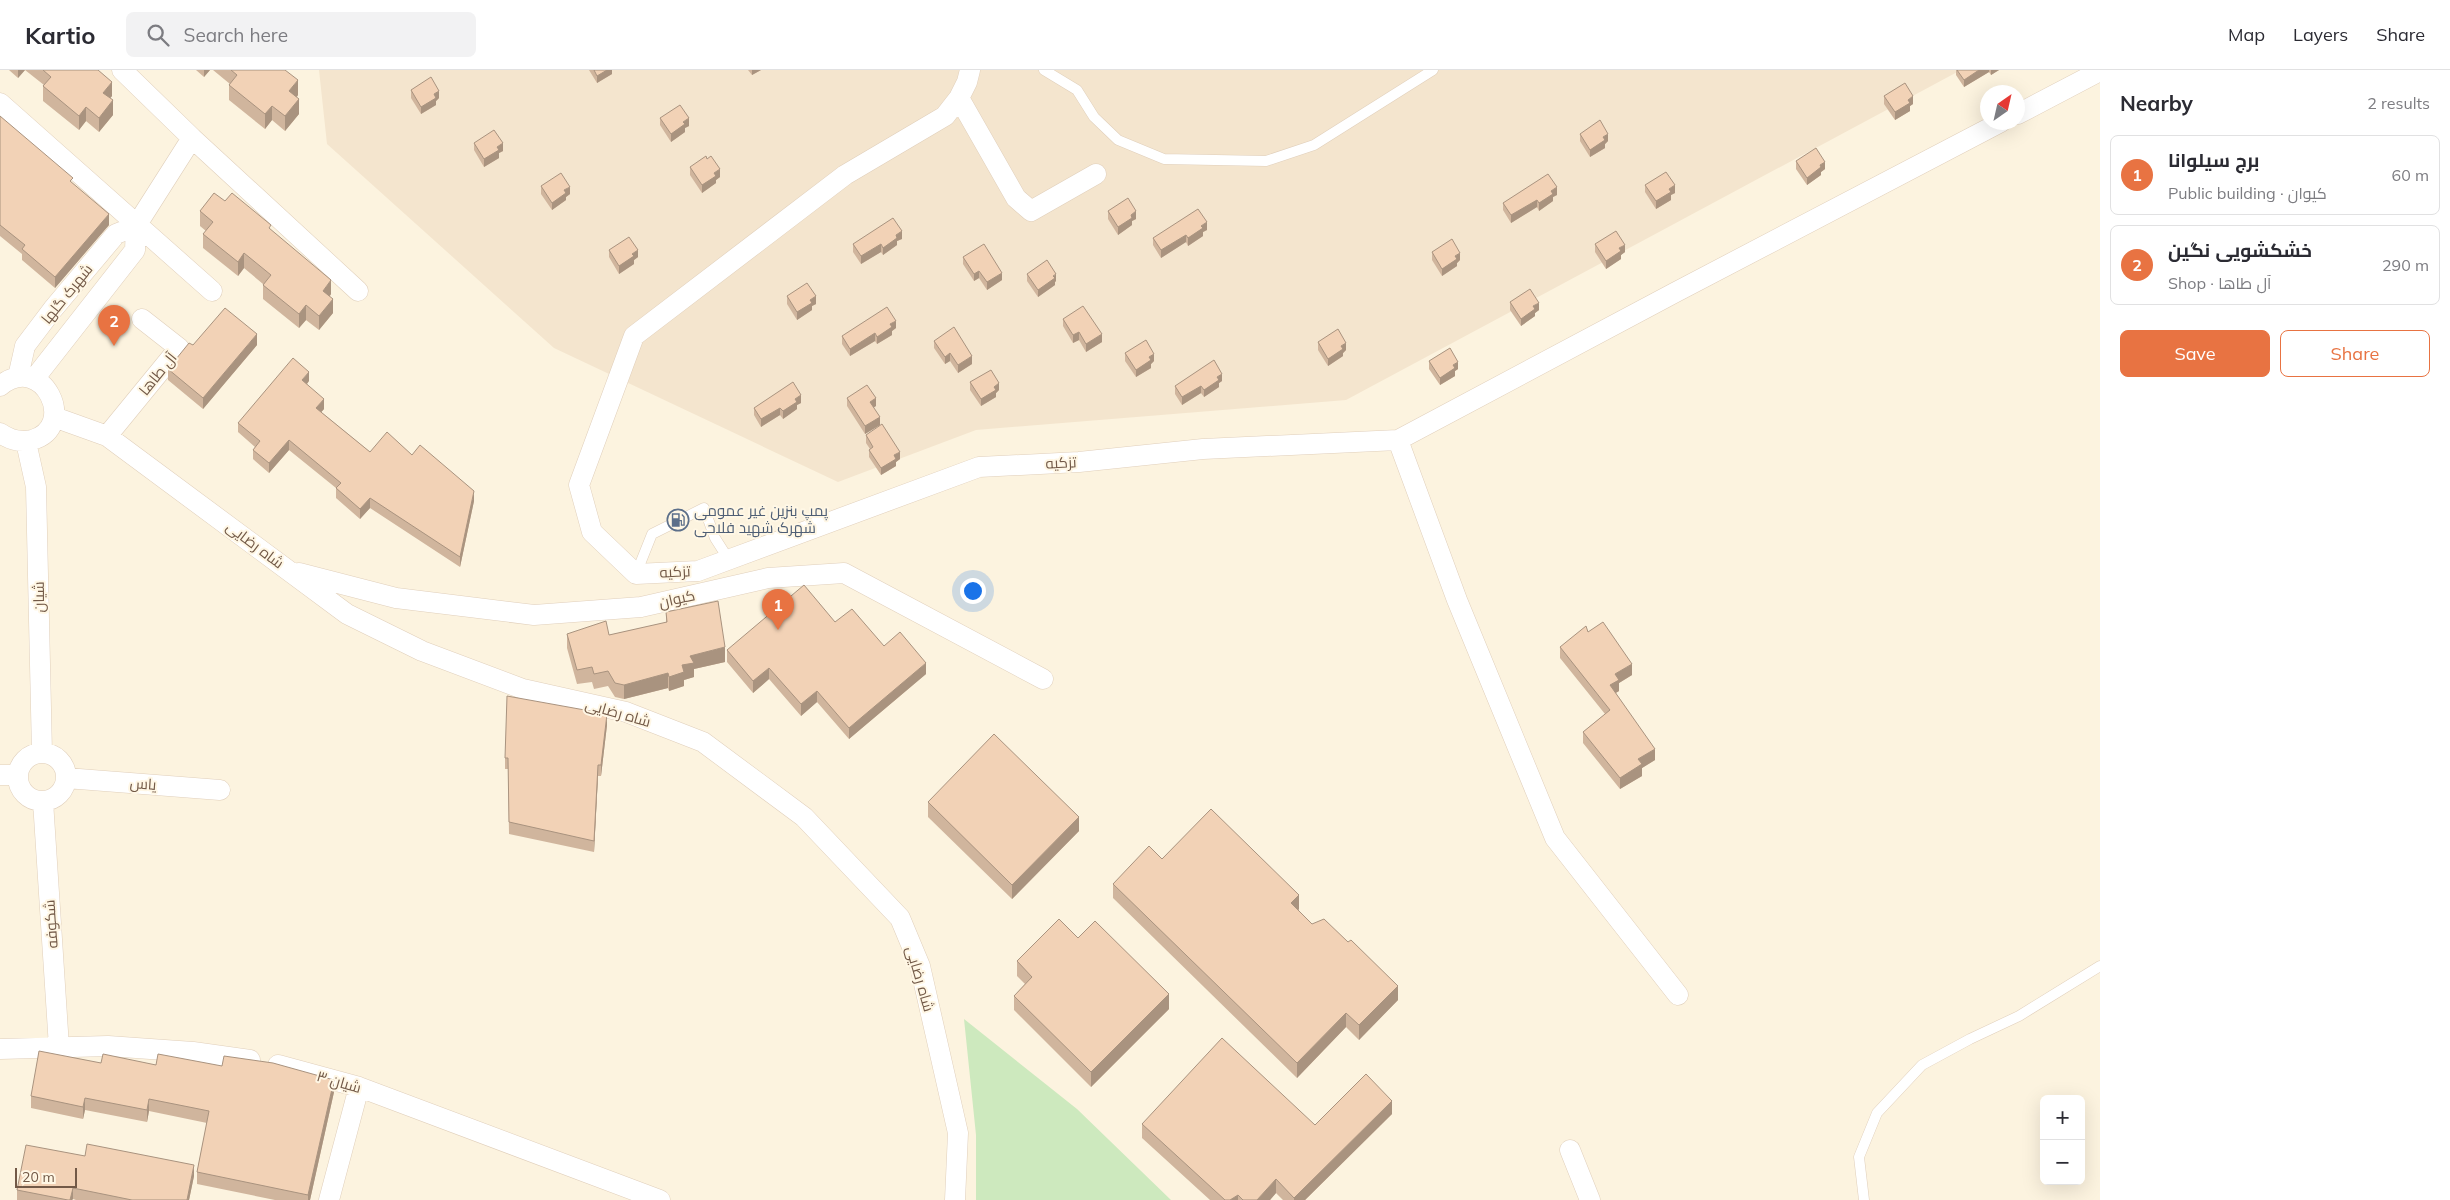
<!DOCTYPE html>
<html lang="en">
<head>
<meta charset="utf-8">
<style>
  :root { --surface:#fff; --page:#f2f2f3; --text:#2b2b33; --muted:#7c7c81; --line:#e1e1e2; --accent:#e87342 }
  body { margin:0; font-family:Mulish,Cairo,sans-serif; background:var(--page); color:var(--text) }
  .controls { position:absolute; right:15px; bottom:15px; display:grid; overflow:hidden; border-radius:8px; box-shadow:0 5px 20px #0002 }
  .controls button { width:45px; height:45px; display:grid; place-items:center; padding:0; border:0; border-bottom:1px solid var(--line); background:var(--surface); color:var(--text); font:25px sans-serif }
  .compass { position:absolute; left:1980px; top:15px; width:45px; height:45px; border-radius:50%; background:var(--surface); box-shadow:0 5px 20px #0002; rotate:34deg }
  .scale { position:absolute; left:15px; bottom:12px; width:62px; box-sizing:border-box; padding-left:5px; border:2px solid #725947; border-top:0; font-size:14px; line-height:18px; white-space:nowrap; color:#725947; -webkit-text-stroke:4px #fff7e5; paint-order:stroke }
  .you { position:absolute; left:972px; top:520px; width:18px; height:18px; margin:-12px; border:4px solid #fff; border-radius:50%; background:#1a73e8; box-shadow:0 0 0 8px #1a73e833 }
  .badge { display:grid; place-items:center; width:32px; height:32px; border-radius:50%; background:var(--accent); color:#fff; font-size:16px; font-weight:700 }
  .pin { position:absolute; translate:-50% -41px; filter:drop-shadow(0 1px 2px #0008) }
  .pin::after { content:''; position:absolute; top:26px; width:18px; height:15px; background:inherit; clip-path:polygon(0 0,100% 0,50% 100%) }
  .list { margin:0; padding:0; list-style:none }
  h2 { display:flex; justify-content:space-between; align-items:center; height:65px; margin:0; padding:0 20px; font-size:21px }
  h2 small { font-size:16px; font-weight:400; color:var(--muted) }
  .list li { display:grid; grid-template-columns:32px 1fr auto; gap:15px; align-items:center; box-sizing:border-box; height:80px; margin:0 10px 10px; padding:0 10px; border:1px solid var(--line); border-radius:8px }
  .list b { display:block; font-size:19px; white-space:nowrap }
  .list p { margin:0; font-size:16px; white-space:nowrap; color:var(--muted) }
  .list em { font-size:16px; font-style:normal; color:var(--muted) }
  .actions { display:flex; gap:10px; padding:15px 20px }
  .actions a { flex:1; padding:11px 0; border:1px solid var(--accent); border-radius:8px; text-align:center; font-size:18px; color:var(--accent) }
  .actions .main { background:var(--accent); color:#fff }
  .icon { flex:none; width:28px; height:28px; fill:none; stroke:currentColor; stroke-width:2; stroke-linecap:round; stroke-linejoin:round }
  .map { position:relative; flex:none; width:2100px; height:1130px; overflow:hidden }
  header { display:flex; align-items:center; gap:30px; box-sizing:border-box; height:70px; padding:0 25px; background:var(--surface); border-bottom:1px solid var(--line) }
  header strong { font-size:24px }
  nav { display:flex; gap:28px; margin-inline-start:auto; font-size:18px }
  .search { width:350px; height:45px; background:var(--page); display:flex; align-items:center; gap:12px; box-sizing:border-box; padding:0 18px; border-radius:8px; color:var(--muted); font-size:19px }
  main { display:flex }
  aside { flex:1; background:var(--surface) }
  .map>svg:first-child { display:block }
  .residential { fill:#f4e5ce }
  .green { fill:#cde9be }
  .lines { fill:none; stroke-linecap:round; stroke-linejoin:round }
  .lane-casing { stroke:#e0cfbb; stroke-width:11 }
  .street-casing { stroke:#e0cfbb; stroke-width:21 }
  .lane { stroke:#fff; stroke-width:10 }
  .street { stroke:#fff; stroke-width:20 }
  .wall { fill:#d0b59d }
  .shaded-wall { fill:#a9937f }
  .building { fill:#f2d2b6; stroke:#a9937f }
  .labels { text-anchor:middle; stroke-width:4; stroke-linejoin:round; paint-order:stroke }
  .street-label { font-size:15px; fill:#725947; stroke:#fff7e5 }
  .service-label { font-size:15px; fill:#4e5e75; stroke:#fff7e5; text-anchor:start }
</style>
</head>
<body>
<header>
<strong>Kartio</strong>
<div class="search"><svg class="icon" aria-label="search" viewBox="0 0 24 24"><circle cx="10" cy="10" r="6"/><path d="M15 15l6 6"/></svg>Search here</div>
<nav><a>Map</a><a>Layers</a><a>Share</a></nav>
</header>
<main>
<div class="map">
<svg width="2100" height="1130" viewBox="0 0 2100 1130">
  <rect width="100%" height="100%" fill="#fcf3df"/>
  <path class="residential" d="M319 0H1961L1346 330 976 360 838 412 554 278 327 74Z"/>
  <path class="green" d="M964 949 1077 1039 1171 1130H976V1065Z"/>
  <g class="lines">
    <g class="lane-casing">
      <path id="lane" d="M1044 0 1077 20 1094 47 1118 70 1164 89 1266 91 1314 75 1433 0
        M636 504 652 464 704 438 715 468 729 490
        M1864 1130 1859 1087 1877 1043 1922 995 1970 969 2019 946 2100 896"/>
    </g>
    <g class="street-casing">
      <path id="street" d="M122 0 192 68 358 221
        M970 0 967 12 959 28 945 46 845 105 634 266 579 415 592 462 636 504 698 501 979 397 1079 392 1203 379 1398 370 1676 222 2001 52
        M959 28 1016 128 1031 141 1096 104
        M0 33 212 221
        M2018 44 2100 1
        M18 307 25 276 53 239 116 164 136 156
        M34 309 135 180 136 156 192 68
        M0 316C43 281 79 357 32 370 20 373 10 370 0 363
        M54 347 107 366 347 544 422 581 523 619 626 642 703 672 804 747 900 848 920 896 958 1063 955 1130
        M107 366 179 278 142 249
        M1398 370 1457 530 1555 768 1678 925
        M26 372 36 417 42 683
        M299 503 396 528 534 545 641 537 768 508 844 503 1043 609
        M18 707a24 24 0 1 1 48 0a24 24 0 1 1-48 0Z
        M0 705H18
        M66 708 220 720
        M43 731 59 977
        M0 979 108 976 193 982 250 990
        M278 995 359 1017 660 1130
        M1570 1080 1590 1130
        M329 1130 359 1017"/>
    </g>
    <use href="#lane" class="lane"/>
    <use href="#street" class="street"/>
  </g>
  <path class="wall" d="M9 0H25L18 8Z
    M25 0H98L112 26 110 28 113 45 99 62 86 51 79 60 43 31V16L44 15Z
    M196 0H210L204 7Z
    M213 0H285L298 25 297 27 299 44 285 61 272 50 265 59 229 30V15L230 14Z
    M589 0H612V4L597 13Z
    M748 0H761L752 5Z
    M1956 0H1999L1991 5 1989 2 1964 17 1956 5Z
    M411 20 439 28 436 31V35L421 44 411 28Z
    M1884 26 1913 34 1910 36V41L1895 50 1884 34Z
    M0 46 73 114 109 155 55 218 22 190V184L0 166Z
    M660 48 689 56 685 58V62L671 72 660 55Z
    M1580 64 1608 71 1605 74V78L1590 87 1580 71Z
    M474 73 503 81 499 83V88L484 97 474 80Z
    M1796 91 1825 99 1821 102V105L1807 115 1796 99Z
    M690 97 720 107 716 110V113L702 123 690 105Z
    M1645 115 1675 123 1671 125V130L1656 139 1645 122Z
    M541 116 570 124 566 127V130L552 140 541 124Z
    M1557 125 1553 127V131L1539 141 1537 137 1511 153 1503 140V133Z
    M225 131 271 161 331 224 330 226 333 243 319 260 306 250 299 258 263 229V214L244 198 238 206 203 178V164L206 161 200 156V141Z
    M1108 141 1136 149 1132 151V155L1118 165 1108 149Z
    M1207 160 1203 162V166L1188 176 1186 172 1161 188 1153 175V168Z
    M902 169 897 171V175L883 185 881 182 861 194 853 182V174Z
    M1595 174 1625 182 1621 185V189L1606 199 1595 182Z
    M609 180 638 187 634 190V194L619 204 609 187Z
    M1432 182 1460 190 1457 193V196L1442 206 1432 190Z
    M963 187 1002 210 987 220 979 208 974 211 963 194Z
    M1027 204 1056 211 1055 212V215L1038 227 1027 211Z
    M787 226 816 234 812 236V240L797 250 787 234Z
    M1510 232 1539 240 1535 243V246L1521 256 1510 240Z
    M1063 249 1102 272 1086 282 1079 270 1073 273 1063 256Z
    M896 258 892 261V265L877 274 875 271 850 286 842 274V266Z
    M934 271 972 294 958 303 950 291 945 294 934 278Z
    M1318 272 1346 280 1343 283V286L1328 296 1318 280Z
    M193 275H257L203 339 168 310V299Z
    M1125 283 1154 291 1151 294V298L1136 307 1125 291Z
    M1429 291 1458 299 1455 301V306L1440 315 1429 299Z
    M309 311 307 314 324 339 321 342 370 382 412 385 474 431 460 497 370 438 360 449 336 428V418L289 380 269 403 253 389V380L255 377 238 362V353Z
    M1222 311 1219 313V317L1204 327 1201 323 1182 335 1175 324V316Z
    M970 312 999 320 996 323V327L981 336 970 320Z
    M847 328 876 336 873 337 880 355 865 364 847 336Z
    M801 333 797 335V339L783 349 780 345 761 357 754 345V338Z
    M866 365 900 389 896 392V396L881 405 869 387V380L870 379 866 373Z
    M666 542 725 592 694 599V607L684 610V616L669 621 668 618 624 629 615 627 608 616 594 619 592 612 577 614 567 578V564L609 565 666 553Z
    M835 552 884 576 926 604 849 669 817 632 801 646 769 609 753 623 727 592V580Z
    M1588 562 1632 605 1619 613V621L1616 623 1655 690 1642 698V706L1620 719 1583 673V662L1605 644 1560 588V577Z
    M607 655 601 706H598L594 782 509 764 508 699H505V688Z
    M928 732 1079 761 1012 829 928 747Z
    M1162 789 1299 839 1298 841 1312 854 1398 930 1359 970 1346 957 1297 1008 1113 828V814Z
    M1017 891 1169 939 1091 1017 1014 940V926L1025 914 1017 906Z
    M101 993 156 995 334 1022 310 1130H275L197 1114V1102L207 1053 149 1041 147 1052 85 1040 83 1049 31 1038V1026Z
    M1392 1044 1305 1130H1283L1276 1123 1270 1130H1210L1142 1068V1054L1315 1055Z
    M194 1106 189 1130H76L73 1129 72 1130H17V1120Z"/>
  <path class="shaded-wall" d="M18 0H25L18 8Z
    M204 0H210L204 7Z
    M607 0H612V4L597 13V6Z
    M752 0H761L752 5Z
    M1979 0H1989V2L1964 17V10Z
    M1991 0H1999L1991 5Z
    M298 10V25L289 36V21Z
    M112 12V26L103 37V23Z
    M439 21V28L436 31V35L421 44V37L434 24Z
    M1913 26V34L1910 36V41L1895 50V42L1908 30Z
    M299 29V44L285 61V46Z
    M113 30V45L99 62V48Z
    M272 36V50L265 59V44Z
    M86 37V51L79 60V46Z
    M689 48V56L685 58V62L671 72V64L683 52Z
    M1608 64V71L1605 74V78L1590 87V80L1603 67Z
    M503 73V81L499 83V88L484 97V89L497 77Z
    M1825 92V99L1821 102V105L1807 115V108L1820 95Z
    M720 99V107L716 110V113L702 123V115L714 103Z
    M1675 115V123L1671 125V130L1656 139V131L1669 119Z
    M570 117V124L566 127V130L552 140V133L564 120Z
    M1557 117V125L1553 127V131L1539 141V133L1551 121Z
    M1537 130V137L1511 153V145Z
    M1136 141V149L1132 151V155L1118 165V157L1131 145Z
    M109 144V155L55 218V207Z
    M1207 152V160L1203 162V166L1188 176V168L1201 156Z
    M902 161V169L897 171V175L883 185V178L896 165Z
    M1186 165V172L1161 188V180Z
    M881 174V182L861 194V186Z
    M1625 175V182L1621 185V189L1606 199V191L1619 178Z
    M638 180V187L634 190V194L619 204V196L632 184Z
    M244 183V198L238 206V192Z
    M1460 183V190L1457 193V196L1442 206V199L1455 186Z
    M979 201V208L974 211V204Z
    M1002 203V210L987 220V212Z
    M1056 204V211L1055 212V215L1038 227V220Z
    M331 210V224L323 235V221Z
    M816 226V234L812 236V240L797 250V242L810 230Z
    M333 229V243L319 260V246Z
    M1539 233V240L1535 243V246L1521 256V249L1533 236Z
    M306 235V250L299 258V244Z
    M896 251V258L892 261V265L877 274V267L890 254Z
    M1079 262V270L1073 273V265Z
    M875 263V271L850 286V279Z
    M257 264V275L203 339V328Z
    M1102 264V272L1086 282V274Z
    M1346 273V280L1343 283V286L1328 296V289L1341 276Z
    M950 283V291L945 294V287Z
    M1154 284V291L1151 294V298L1136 307V300L1149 287Z
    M972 286V294L958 303V295Z
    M1458 292V299L1455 301V306L1440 315V308L1453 295Z
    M309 302V311L302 320V310Z
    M1222 304V311L1219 313V317L1204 327V320L1217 307Z
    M999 313V320L996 323V327L981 336V329L994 317Z
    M1201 316V323L1182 335V327Z
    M801 325V333L797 335V339L783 349V341L795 329Z
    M876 328V336L870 340V332Z
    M324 329V339L316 348V338Z
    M780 338V345L761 357V349Z
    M880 347V355L865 364V356Z
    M289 370V380L269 403V393Z
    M900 382V389L896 392V396L881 405V398L894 385Z
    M474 421V431L460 497V487Z
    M370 428V438L360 449V439Z
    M725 577V592L694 599V607L684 610V616L669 621V607L682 595 690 586Z
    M926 593V604L849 669V658Z
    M1632 594V605L1619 613V621L1610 626V615L1615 604Z
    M769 598V609L753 623V611Z
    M668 603V618L624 629V615Z
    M817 621V632L801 646V634Z
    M607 644V655L601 706V695Z
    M1655 679V690L1642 698V706L1620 719V708L1638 689Z
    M598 695V706L594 782V771Z
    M1079 747V761L1012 829V815Z
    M1299 825V839L1291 848V833Z
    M1398 916V930L1359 970V955Z
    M1169 924V939L1091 1017V1002Z
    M1346 943V957L1297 1008V993Z
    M334 1010V1022L310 1130H308V1125Z
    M85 1028V1040L83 1049V1037Z
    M149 1029V1041L147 1052V1040Z
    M1392 1031V1044L1305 1130H1294V1128Z
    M194 1095V1106L189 1130H187Z
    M1276 1109V1123L1270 1130H1257Z
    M73 1118V1129L72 1130H70Z
    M1238 1125V1130H1230Z"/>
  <path class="building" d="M43 0H98L112 12 103 23 113 30 99 48 86 37 79 46 43 16 51 7Z
    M231 0H285L298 10 289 21 299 29 285 46 272 36 265 44 229 15 237 5Z
    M594 0H607L597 6Z
    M1957 0H1979L1964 10Z
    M431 7 439 21 434 24 436 28 421 37 411 20Z
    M1905 13 1913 26 1908 30 1910 33 1895 42 1884 26Z
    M680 35 689 48 683 52 685 54 671 64 660 48Z
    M0 46 73 108 70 111 109 144 55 207 22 179 25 175 0 155Z
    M1600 50 1608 64 1603 67 1605 70 1590 80 1580 64Z
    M494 60 503 73 497 77 499 80 484 89 474 73Z
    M1816 78 1825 92 1820 95 1821 97 1807 108 1796 91Z
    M706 86 707 89 711 86 720 99 714 103 716 106 702 115 690 97Z
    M1666 102 1675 115 1669 119 1671 122 1656 131 1645 115Z
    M561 103 570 117 564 120 566 123 552 133 541 116Z
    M1548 104 1557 117 1551 121 1553 124 1539 133 1537 130 1511 145 1503 133Z
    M214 123 225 131 232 123 271 155 269 158 331 210 323 221 333 229 319 246 306 235 299 244 263 215 271 205 244 183 238 192 203 164 213 152 200 141Z
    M1128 128 1136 141 1131 145 1132 148 1118 157 1108 141Z
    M1198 139 1207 152 1201 156 1203 158 1188 168 1186 165 1161 180 1153 168Z
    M893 148 902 161 896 165 897 168 883 178 881 174 861 186 853 174Z
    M1616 161 1625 175 1619 178 1621 181 1606 191 1595 174Z
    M629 167 638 180 632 184 634 186 619 196 609 180Z
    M1452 169 1460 183 1455 186 1457 189 1442 199 1432 182Z
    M984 174 1002 203 987 212 979 201 974 204 963 187Z
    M1047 190 1056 204 1053 206 1055 208 1038 220 1027 204Z
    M807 213 816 226 810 230 812 233 797 242 787 226Z
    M1530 219 1539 233 1533 236 1535 239 1521 249 1510 232Z
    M1083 236 1102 264 1086 274 1079 262 1073 265 1063 249Z
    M887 237 896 251 890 254 892 257 877 267 875 263 850 279 842 266Z
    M225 238 257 264 203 328 168 299 189 273 193 275Z
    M954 257 972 286 958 295 950 283 945 287 934 271Z
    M1338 259 1346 273 1341 276 1343 279 1328 289 1318 272Z
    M1146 270 1154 284 1149 287 1151 290 1136 300 1125 283Z
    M1450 278 1458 292 1453 295 1455 298 1440 308 1429 291Z
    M293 288 309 302 302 310 324 329 316 338 370 382 387 362 412 385 420 375 474 421 460 487 370 428 360 439 336 418 341 413 289 370 269 393 253 380 260 371 238 353Z
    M1214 290 1222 304 1217 307 1219 310 1204 320 1201 316 1182 327 1175 316Z
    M991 300 999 313 994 317 996 320 981 329 970 312Z
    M793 312 801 325 795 329 797 332 783 341 780 338 761 349 754 338Z
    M867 315 876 328 870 332 880 347 865 356 847 328Z
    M882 354 900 382 894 385 896 389 881 398 869 380 873 377 866 365Z
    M804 515 835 552 852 539 884 576 900 562 926 593 849 658 817 621 801 634 769 598 753 611 727 580Z
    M718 531 725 577 690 586 694 593 682 595 684 602 669 607 668 603 624 615 615 613 608 601 594 604 592 597 577 600 567 564 606 551 609 565 667 552 666 542Z
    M1603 552 1632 594 1615 604 1619 610 1610 615 1655 679 1638 689 1642 694 1620 708 1583 662 1610 640 1560 577 1586 556 1588 562Z
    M507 626 607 644 601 695H598L594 771 509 752 508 688H505Z
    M994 664 1079 747 1012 815 928 732Z
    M1211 739 1299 825 1291 833 1312 854 1324 849 1348 872 1351 870 1398 916 1359 955 1346 943 1297 993 1113 814 1149 776 1162 789Z
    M1059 849 1078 868 1095 851 1169 924 1091 1002 1014 926 1032 907 1017 891Z
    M1222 968 1315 1055 1366 1004 1392 1031 1294 1128 1276 1109 1257 1130H1243L1238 1125 1230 1130H1225L1142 1054Z
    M39 981 101 993 103 984 156 995 158 984 222 996 224 986 273 993 334 1010 308 1125 197 1102 209 1041 149 1029 147 1040 85 1028 83 1037 31 1026Z
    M87 1074 194 1095 187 1130H132L73 1118 70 1130H68L17 1120 26 1075 85 1086Z"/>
  <defs>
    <g id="fuel-ring" transform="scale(1.125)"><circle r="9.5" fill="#fff7e5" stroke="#5c6f8a" stroke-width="1.5"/><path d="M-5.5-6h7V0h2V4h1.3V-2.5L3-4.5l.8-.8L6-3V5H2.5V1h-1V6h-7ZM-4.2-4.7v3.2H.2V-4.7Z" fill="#5c6f8a"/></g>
  </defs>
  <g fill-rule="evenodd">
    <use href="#fuel-ring" x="678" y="450"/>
  </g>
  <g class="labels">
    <g class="street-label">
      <text transform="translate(67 224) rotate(-51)" y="5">شهرک گلها</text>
      <text transform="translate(158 304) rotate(-51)" y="5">آل طاها</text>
      <text transform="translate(1061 393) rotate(-3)" y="5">تزکیه</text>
      <text transform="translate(255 475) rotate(37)" y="5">شاه رضایی</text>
      <text transform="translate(675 502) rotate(-3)" y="5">تزکیه</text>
      <text transform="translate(39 527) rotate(-91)" y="5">شیان</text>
      <text transform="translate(677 529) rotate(-13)" y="5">کیوان</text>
      <text transform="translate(618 643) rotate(16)" y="5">شاه رضایی</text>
      <text transform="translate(143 714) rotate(4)" y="5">یاس</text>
      <text transform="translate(51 854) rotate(-94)" y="5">شکوفه</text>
      <text transform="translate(920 909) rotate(74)" y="5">شاه رضایی</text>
      <text transform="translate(339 1012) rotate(16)" y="5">شیان ۳</text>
    </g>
    <g class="service-label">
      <text x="694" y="446">پمپ بنزین غیر عمومی<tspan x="694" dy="17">شهرک شهید فلاحی</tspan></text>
    </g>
  </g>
</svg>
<div class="controls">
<button>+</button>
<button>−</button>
</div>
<svg class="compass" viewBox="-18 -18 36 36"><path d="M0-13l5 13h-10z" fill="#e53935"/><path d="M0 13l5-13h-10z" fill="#7c7c81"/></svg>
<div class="scale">20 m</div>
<div class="you"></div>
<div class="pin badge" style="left:778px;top:560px">1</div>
<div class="pin badge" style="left:114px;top:276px">2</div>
</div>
<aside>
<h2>Nearby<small>2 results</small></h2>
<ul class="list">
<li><span class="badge">1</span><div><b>برج سیلوانا</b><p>Public building · کیوان</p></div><em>60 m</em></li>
<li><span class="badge">2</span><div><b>خشکشویی نگین</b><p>Shop · آل طاها</p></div><em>290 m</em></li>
</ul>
<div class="actions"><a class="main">Save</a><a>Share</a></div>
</aside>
</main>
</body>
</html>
